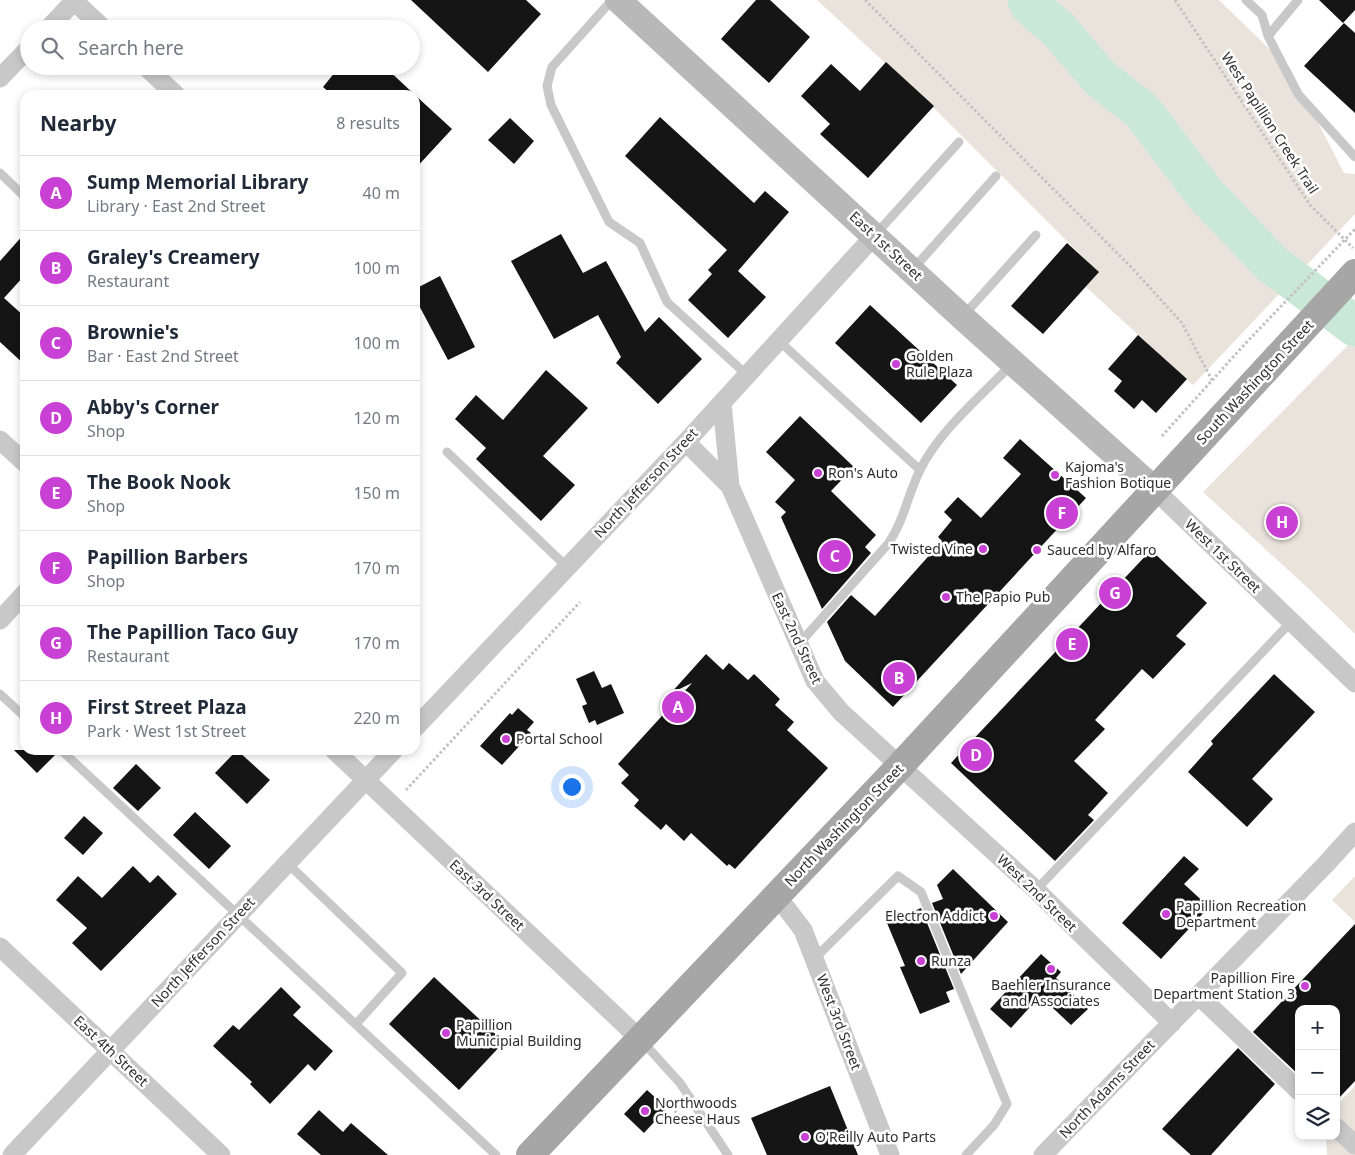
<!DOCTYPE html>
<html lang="en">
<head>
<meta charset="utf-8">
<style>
  :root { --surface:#fff; --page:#f6f6f7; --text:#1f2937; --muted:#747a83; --line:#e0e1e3; --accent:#c940d4 }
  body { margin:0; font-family:"Noto Sans",sans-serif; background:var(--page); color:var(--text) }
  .controls { position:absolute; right:15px; bottom:15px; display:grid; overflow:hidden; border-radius:10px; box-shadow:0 2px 8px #0003 }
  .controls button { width:45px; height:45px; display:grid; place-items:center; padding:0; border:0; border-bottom:1px solid var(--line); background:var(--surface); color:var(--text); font:25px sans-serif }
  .you { position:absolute; left:571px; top:786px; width:18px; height:18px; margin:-12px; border:4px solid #fff; border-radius:50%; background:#1a73e8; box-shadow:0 0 0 8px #1a73e833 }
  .badge { display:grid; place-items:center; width:32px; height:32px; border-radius:50%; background:var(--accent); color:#fff; font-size:16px; font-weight:700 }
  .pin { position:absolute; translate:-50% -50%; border:2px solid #fff; box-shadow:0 1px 5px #0006 }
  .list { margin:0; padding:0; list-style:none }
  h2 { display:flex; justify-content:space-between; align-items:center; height:65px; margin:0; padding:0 20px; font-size:21px }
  h2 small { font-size:16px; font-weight:400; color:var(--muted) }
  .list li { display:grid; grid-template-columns:32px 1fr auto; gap:15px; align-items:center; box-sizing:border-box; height:75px; padding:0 20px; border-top:1px solid var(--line) }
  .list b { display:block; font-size:19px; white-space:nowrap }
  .list p { margin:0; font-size:16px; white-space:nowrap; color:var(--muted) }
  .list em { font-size:16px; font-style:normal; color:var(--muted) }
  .icon { flex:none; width:28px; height:28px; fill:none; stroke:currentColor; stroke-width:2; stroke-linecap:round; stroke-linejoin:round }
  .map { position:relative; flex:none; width:1355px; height:1155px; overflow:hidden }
  .search { position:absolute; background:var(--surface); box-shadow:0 2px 8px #0003; left:20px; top:20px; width:400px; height:55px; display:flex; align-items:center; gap:12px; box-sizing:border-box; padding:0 18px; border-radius:28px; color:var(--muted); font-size:19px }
  .panel { position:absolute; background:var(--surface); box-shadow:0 2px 8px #0003; left:20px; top:90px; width:400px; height:665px; border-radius:15px }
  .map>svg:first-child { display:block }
  .green { fill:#eae3dc }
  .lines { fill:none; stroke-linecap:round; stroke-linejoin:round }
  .river { stroke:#cae8d6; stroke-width:41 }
  .building { fill:#151515 }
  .path { stroke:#c2c2c2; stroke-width:3; stroke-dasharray:2.5 2.5; stroke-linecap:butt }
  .service { stroke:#c8c8c8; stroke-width:9 }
  .minor { stroke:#c8c8c8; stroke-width:19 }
  .secondary { stroke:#b8b8b8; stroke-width:26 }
  .primary { stroke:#a6a6a6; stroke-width:28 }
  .poi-dot { fill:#c940d4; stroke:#fff; stroke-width:2 }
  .labels { text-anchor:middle; stroke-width:5; stroke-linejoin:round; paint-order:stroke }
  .street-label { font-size:14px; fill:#2e2e2e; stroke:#fff }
  .poi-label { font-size:14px; fill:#2e2e2e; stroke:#fff; text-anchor:start }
</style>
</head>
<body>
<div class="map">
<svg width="1355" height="1155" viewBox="0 0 1355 1155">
  <rect width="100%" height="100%" fill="#fff"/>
  <path class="green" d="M817 0H1219L1291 70 1344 173 1355 174V214L1193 385 1086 287 1098 272 933 107Z
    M1355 338V634L1309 589 1203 492Z
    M1355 876V922L1332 900Z
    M1355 1086V1155H1327L1326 1136H1336V1106Z"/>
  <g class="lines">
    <path class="river" d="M1028 0 1031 6 1058 29 1100 78 1142 111 1206 195 1272 264 1355 326"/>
  </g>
  <path class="building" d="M411 0H526L541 14 488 72Z
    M756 0H770L810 37 769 83 721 39Z
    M1319 0H1355V10L1343 23Z
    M1344 23 1355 33V113L1304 66Z
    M886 62 934 106 868 178 820 134 830 124 801 96 831 64 860 91Z
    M340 66H384L415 95H332L323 87Z
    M415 95 452 129 415 169Z
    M660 117 754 203 765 191 789 212 738 271 766 297 728 338 688 300 712 274 708 270 727 250 625 156Z
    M510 118 534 141 514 164 488 140Z
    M25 233V275L4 298 25 317V365L0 342V261Z
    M561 234 583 273 606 261 645 332 659 317 702 359 658 404 616 363 621 357 598 315 554 339 511 261Z
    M1067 243 1099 272 1043 334 1011 306Z
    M440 276 475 347 448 360 415 298V289Z
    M870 305 957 385 921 423 835 343Z
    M1138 335 1187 379 1156 413 1142 400 1134 409 1114 391 1122 381 1108 369Z
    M546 370 588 408 543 456 575 485 541 521 476 459 486 448 455 419 476 395 503 420Z
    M800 416 854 467 831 491 876 535 865 547 871 553 822 609 781 517 786 512 775 502 795 480 766 452Z
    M1020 439 1086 498 893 707 845 661 827 622 851 595 875 616 942 541 938 537 952 520 944 512 958 497 981 518 1021 474 1003 458Z
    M1151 550 1207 603 1176 636 1186 644 1153 679 1142 669 1095 720 1105 729 1074 761 1108 793 1088 815 1094 820 1055 861 951 763Z
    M706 654 723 670 729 663 748 680 754 674 780 699 775 705 794 722 787 730 828 768 735 869 729 864 727 866 691 833 684 841 666 824 661 830 634 806 639 800 621 783 629 775 618 764 692 683 671 693Z
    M594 671 602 688 611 684 624 713 597 725 595 720 589 723 582 706 587 704 576 679Z
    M1274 674 1315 712 1252 779 1273 799 1247 827 1188 772 1213 744 1211 741Z
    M518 708 534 722 527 730 531 733 502 765 480 746 510 713 512 715Z
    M14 750H55L56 754 37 773Z
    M237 750 270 780 247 804 215 773Z
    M136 764 161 788 138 811 113 788Z
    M195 812 231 846 209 869 173 835Z
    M84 816 103 833 83 855 64 838Z
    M1184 856 1199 869 1184 884 1209 907 1161 959 1122 923Z
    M133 866 150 883 158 875 177 894 101 971 72 943 87 928 56 900 78 876 102 898Z
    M953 869 1008 922 961 974 932 903 943 899 937 885Z
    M921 908 954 989 946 992 950 1002 920 1014 900 967 905 966 887 923Z
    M1355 924V1081L1336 1101V1009H1299V1075L1253 1032Z
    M1041 954 1061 972 1056 978 1088 1009 1071 1025 1040 996 1011 1028 990 1009Z
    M434 977 504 1042 459 1090 389 1024Z
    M281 987 301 1007 293 1015 333 1051 315 1071 308 1064 270 1104 250 1084 252 1082 213 1046 233 1025 239 1030Z
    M1238 1048 1275 1084 1211 1155H1191L1162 1129Z
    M830 1086 858 1155H767L751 1118Z
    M647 1090 667 1108 644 1133 624 1114Z
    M319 1110 343 1132 351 1123 388 1155H321L297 1134Z"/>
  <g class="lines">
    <path class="path" d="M865 0 1132 268 1182 323 1212 380
      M1175 0 1310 205 1353 248
      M1162 436 1243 346 1355 229
      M406 790 580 602
      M657 1099 660 1096 683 1119"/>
    <path class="service" d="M612 0 552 67 547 86 551 105 609 222 640 243 667 302 747 375
      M1246 0 1262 15 1268 36 1298 94 1355 157
      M1268 36 1298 0
      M0 173 25 197
      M875 235 959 142
      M914 268 996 176
      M964 315 1036 235
      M779 341 920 470
      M447 452 567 567
      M798 645 888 544C904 521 908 494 920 470 939 431 982 395 1012 364
      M0 694 25 717
      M61 750 496 1155
      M287 863 402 973 356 1024
      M1036 890 1291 622
      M814 959 898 876 921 892 1007 1104 994 1125 966 1155
      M642 1041 680 1083 728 1155"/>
    <path class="minor" d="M73 0 104 29
      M48 29 75 0
      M145 66 176 95
      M0 78 29 48
      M722 403 730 486 815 681 841 712 1036 890 1172 1023
      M0 440 25 463
      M686 442 730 486
      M1155 490 1355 683
      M0 620 25 593
      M415 728 686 442 875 235
      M334 750 640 1039
      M777 896 803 930 890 1155
      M0 947 221 1155
      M1198 995 1299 1091
      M1336 1127 1355 1145
      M12 1155 394 750
      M1043 1155 1326 864 1355 832"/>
    <path class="secondary" d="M618 0 962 317 1155 490"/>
    <path class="primary" d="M530 1155 900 766 1355 273"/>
  </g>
  <g class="poi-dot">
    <circle cx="896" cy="364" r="5"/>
    <circle cx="818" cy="473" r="5"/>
    <circle cx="1055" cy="475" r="5"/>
    <circle cx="983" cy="549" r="5"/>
    <circle cx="1037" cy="550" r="5"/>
    <circle cx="946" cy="597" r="5"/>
    <circle cx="506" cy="739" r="5"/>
    <circle cx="1166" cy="914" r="5"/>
    <circle cx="994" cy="916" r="5"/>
    <circle cx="921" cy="961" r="5"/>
    <circle cx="1051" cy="969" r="5"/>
    <circle cx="1305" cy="986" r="5"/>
    <circle cx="446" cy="1033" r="5"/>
    <circle cx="645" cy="1111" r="5"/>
    <circle cx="805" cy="1137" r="5"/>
  </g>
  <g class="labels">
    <g class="street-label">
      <text transform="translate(1270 123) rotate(57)" y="5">West Papillion Creek Trail</text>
      <text transform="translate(886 246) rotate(43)" y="5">East 1st Street</text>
      <text transform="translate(1255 382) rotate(-47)" y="5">South Washington Street</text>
      <text transform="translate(646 483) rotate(-47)" y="5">North Jefferson Street</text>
      <text transform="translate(1223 556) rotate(44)" y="5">West 1st Street</text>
      <text transform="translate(797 638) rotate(65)" y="5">East 2nd Street</text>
      <text transform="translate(844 825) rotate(-46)" y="5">North Washington Street</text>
      <text transform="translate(1037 893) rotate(44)" y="5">West 2nd Street</text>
      <text transform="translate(487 895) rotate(43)" y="5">East 3rd Street</text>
      <text transform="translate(203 952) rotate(-47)" y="5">North Jefferson Street</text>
      <text transform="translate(839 1022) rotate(69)" y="5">West 3rd Street</text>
      <text transform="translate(111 1051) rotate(43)" y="5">East 4th Street</text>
      <text transform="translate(1107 1089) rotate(-46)" y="5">North Adams Street</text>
    </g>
    <g class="poi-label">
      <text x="906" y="361">Golden<tspan x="906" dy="16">Rule Plaza</tspan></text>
      <text x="1065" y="472">Kajoma's<tspan x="1065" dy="16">Fashion Botique</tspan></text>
      <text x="828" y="478">Ron's Auto</text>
      <text x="973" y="554" text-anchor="end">Twisted Vine</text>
      <text x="1047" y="555">Sauced by Alfaro</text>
      <text x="956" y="602">The Papio Pub</text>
      <text x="516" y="744">Portal School</text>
      <text x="1176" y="911">Papillion Recreation<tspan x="1176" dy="16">Department</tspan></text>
      <text x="984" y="921" text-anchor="end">Electron Addict</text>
      <text x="931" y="966">Runza</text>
      <text x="1295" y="983" text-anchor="end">Papillion Fire<tspan x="1295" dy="16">Department Station 3</tspan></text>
      <text x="1051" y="990" text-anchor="middle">Baehler Insurance<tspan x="1051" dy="16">and Associates</tspan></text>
      <text x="456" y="1030">Papillion<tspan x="456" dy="16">Municipial Building</tspan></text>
      <text x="655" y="1108">Northwoods<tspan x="655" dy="16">Cheese Haus</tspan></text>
      <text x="815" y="1142">O'Reilly Auto Parts</text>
    </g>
  </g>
</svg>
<div class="controls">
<button>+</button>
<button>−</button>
<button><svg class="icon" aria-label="layers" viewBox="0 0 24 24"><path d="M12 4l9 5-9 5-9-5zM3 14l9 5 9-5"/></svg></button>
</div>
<div class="you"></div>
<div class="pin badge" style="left:678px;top:707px">A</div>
<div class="pin badge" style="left:899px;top:678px">B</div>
<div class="pin badge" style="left:835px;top:556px">C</div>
<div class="pin badge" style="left:976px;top:755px">D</div>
<div class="pin badge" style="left:1072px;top:644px">E</div>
<div class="pin badge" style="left:1062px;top:513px">F</div>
<div class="pin badge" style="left:1115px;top:593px">G</div>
<div class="pin badge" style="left:1282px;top:522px">H</div>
<div class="search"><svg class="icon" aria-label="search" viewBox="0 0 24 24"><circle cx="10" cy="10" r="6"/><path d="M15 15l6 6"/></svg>Search here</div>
<section class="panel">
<h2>Nearby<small>8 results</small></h2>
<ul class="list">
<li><span class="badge">A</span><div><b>Sump Memorial Library</b><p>Library · East 2nd Street</p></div><em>40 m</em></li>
<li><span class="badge">B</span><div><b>Graley's Creamery</b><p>Restaurant</p></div><em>100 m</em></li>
<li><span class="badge">C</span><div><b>Brownie's</b><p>Bar · East 2nd Street</p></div><em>100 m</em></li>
<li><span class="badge">D</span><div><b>Abby's Corner</b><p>Shop</p></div><em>120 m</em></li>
<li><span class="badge">E</span><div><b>The Book Nook</b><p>Shop</p></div><em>150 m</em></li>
<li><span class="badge">F</span><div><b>Papillion Barbers</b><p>Shop</p></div><em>170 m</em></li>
<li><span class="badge">G</span><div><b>The Papillion Taco Guy</b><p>Restaurant</p></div><em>170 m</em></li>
<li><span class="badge">H</span><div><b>First Street Plaza</b><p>Park · West 1st Street</p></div><em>220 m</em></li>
</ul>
</section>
</div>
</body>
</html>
